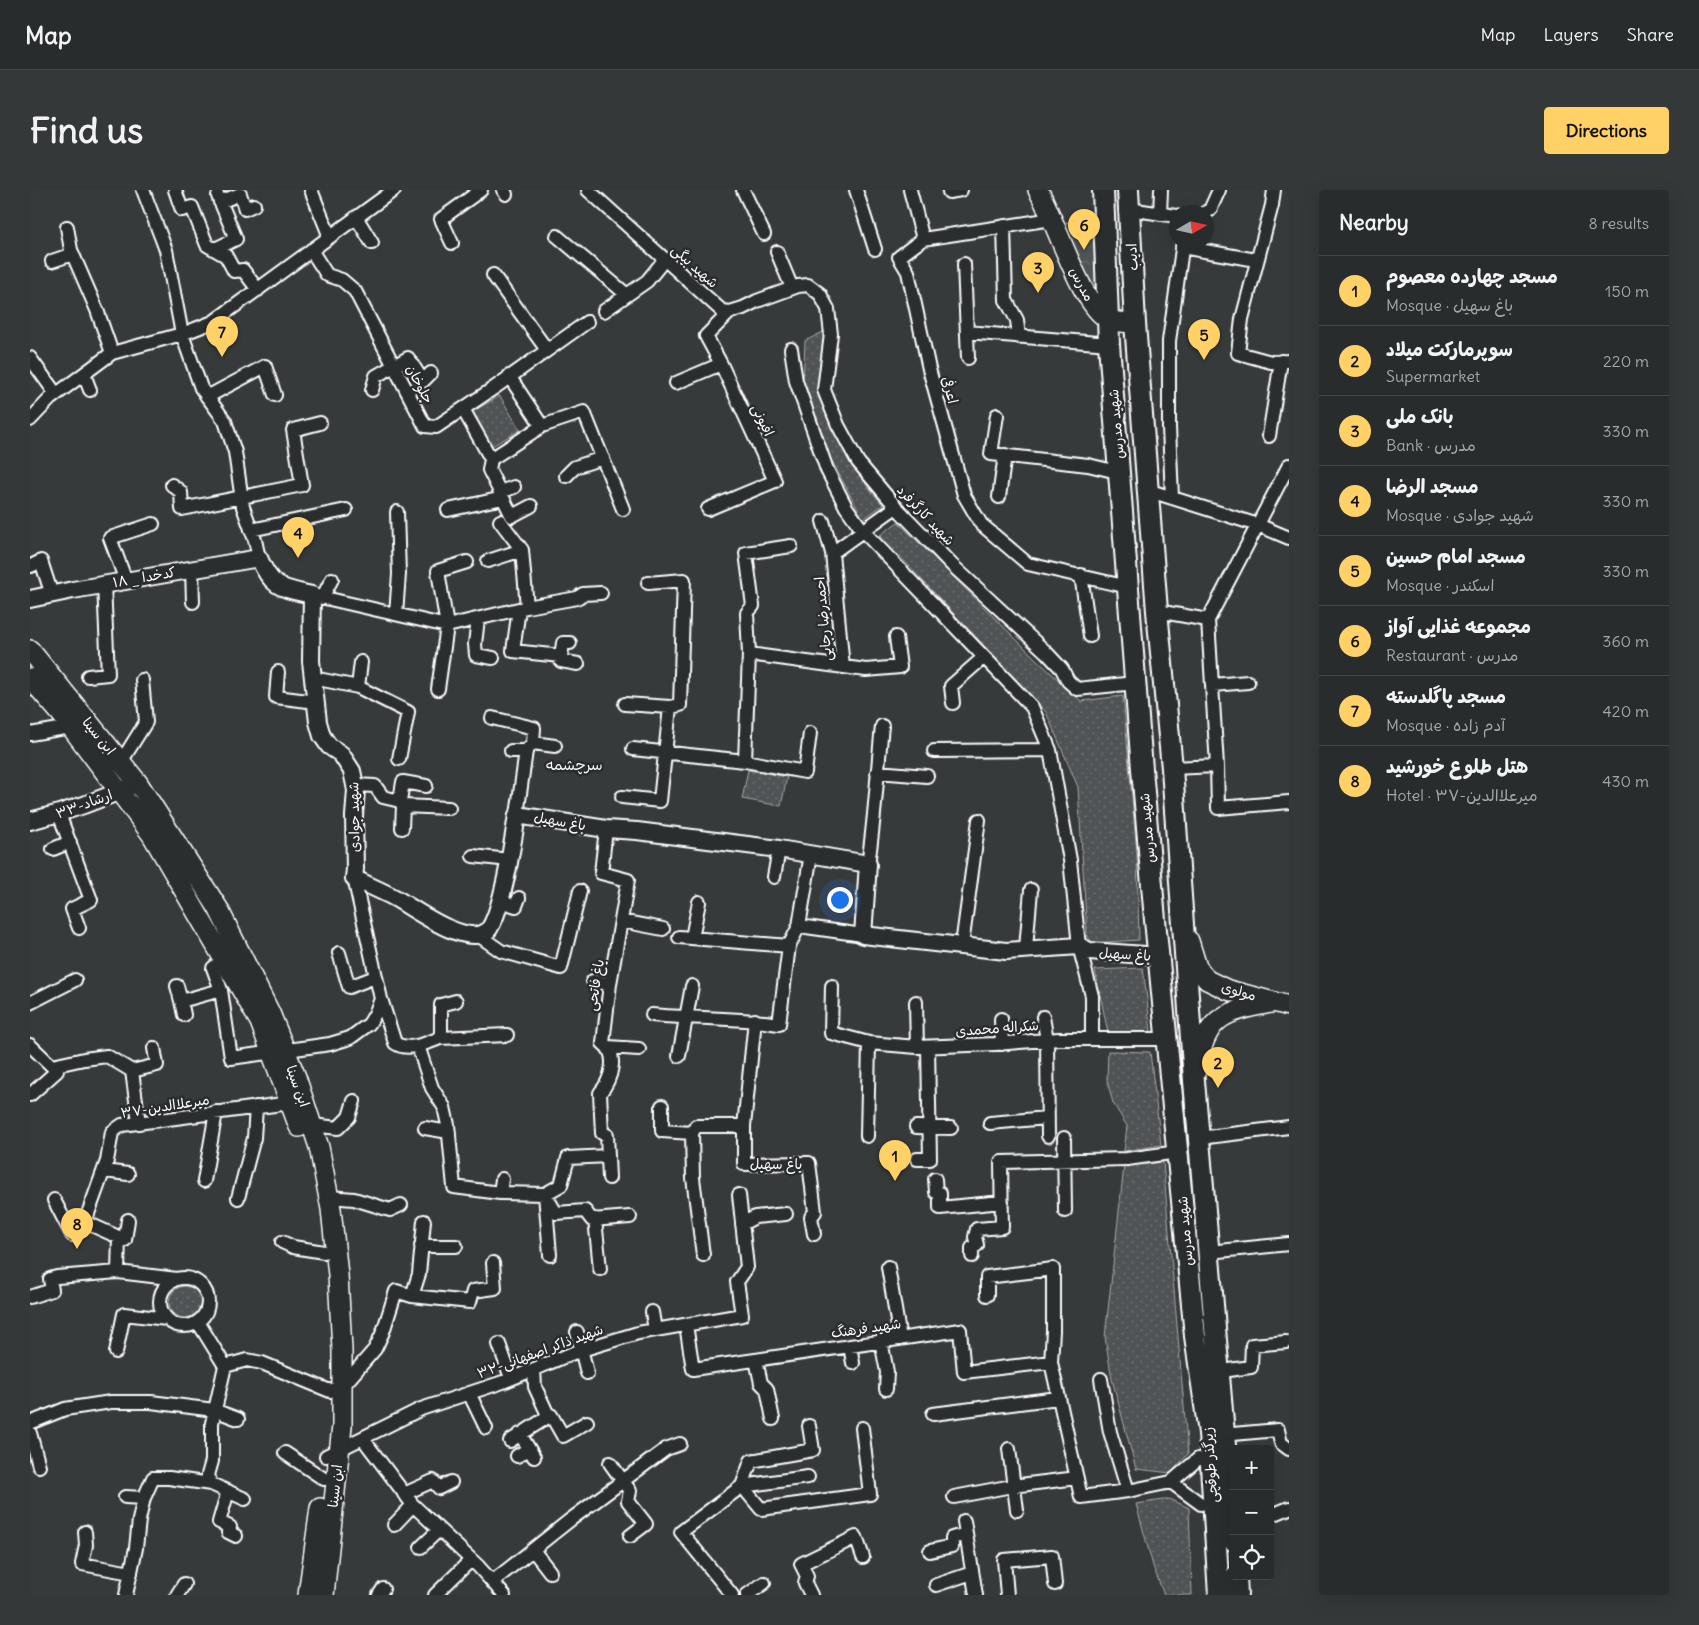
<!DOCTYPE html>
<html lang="en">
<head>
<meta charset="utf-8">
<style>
  :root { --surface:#292c2c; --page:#353838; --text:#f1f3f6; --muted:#a5a7a9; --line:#454848; --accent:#ffd166 }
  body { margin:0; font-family:Delius,"Playpen Sans Arabic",sans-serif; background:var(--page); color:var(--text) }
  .controls { position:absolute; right:15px; bottom:15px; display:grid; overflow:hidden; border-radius:5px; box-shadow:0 5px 20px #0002 }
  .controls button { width:45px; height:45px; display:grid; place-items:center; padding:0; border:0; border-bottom:1px solid var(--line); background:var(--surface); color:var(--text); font:25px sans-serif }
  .compass { position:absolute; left:1139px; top:15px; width:45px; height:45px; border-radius:50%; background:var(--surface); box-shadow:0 5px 20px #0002; rotate:81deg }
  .you { position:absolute; left:809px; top:709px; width:18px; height:18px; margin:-12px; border:4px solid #fff; border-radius:50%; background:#1a73e8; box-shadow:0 0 0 8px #1a73e833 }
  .badge { display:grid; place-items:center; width:32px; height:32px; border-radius:50%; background:var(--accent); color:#111; font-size:16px; font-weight:700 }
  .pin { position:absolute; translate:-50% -41px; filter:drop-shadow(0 1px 2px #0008) }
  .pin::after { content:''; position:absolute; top:26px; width:18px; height:15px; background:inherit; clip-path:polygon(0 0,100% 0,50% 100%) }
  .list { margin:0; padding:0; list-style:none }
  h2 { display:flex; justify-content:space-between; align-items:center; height:65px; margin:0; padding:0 20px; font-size:21px }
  h2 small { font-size:16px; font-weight:400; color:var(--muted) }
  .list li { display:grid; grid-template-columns:32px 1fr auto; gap:15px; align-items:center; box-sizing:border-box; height:70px; padding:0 20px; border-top:1px solid var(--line) }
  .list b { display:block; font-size:19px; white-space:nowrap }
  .list p { margin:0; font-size:16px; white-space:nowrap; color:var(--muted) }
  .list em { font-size:16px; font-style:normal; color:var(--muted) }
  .icon { flex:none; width:28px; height:28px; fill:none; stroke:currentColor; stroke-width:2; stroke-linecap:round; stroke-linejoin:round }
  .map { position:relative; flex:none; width:1259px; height:1405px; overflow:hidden; border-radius:5px }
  header { display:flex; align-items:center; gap:30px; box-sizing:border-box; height:70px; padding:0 25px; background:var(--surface); border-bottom:1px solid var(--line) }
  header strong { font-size:24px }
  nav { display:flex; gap:28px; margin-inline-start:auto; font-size:18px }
  .intro { display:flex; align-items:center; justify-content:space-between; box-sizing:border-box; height:120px; padding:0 30px }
  h1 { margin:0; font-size:35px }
  .button { padding:12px 22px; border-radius:5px; background:var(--accent); color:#111; font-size:18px; font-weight:700 }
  main { display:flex; gap:30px; padding:0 30px }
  aside { flex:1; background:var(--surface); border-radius:5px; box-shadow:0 5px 20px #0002 }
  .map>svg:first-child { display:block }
  .grass { fill:url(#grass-dots); stroke:#a8a9aa }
  .forest { fill:url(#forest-crowns); stroke:#a8a9aa }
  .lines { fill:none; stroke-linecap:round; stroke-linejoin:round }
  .minor-casing { stroke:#fff; stroke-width:16 }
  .tertiary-casing { stroke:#fff; stroke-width:20 }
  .secondary-casing { stroke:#fff; stroke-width:22 }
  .primary-casing { stroke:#fff; stroke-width:24 }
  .minor { stroke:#2a2d2e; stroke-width:12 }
  .tertiary { stroke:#2a2d2e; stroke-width:16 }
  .secondary { stroke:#2a2d2e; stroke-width:19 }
  .primary { stroke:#2a2d2e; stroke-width:20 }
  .labels { text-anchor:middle; stroke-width:5; stroke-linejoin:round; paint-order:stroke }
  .street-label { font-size:14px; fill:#fff; stroke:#2a2d2e }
  .neighbourhood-label { font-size:15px; fill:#fff; stroke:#2a2d2e }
</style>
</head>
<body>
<header>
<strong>Map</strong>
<nav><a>Map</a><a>Layers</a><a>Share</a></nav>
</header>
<div class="intro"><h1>Find us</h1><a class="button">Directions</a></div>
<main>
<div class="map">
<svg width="1259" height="1405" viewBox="0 0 1259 1405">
  <defs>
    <pattern id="grass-dots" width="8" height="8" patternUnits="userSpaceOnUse" patternTransform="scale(1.25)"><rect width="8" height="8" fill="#505354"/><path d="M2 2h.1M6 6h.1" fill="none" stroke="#6a6d6e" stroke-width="1.8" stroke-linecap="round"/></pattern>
    <pattern id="forest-crowns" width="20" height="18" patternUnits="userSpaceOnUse" patternTransform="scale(1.25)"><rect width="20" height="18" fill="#505354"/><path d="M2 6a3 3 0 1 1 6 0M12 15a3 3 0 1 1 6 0" fill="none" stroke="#6a6d6e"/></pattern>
  </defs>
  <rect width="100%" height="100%" fill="#373a3b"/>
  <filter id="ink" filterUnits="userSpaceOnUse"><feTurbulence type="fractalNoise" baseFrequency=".02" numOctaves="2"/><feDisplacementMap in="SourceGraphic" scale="10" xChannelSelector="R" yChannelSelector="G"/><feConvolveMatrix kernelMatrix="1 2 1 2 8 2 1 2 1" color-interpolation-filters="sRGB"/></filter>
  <g filter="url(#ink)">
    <path class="grass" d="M797 140 790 204 807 243 837 296 853 315 833 329 794 256 773 196 775 151Z
      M470 206 490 240 462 256 442 222Z
      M868 332 1007 470 1051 511 1093 506 1107 664 1109 750 1062 753 1057 745 1048 597 1016 522 850 345Z
      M718 580 757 587 751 616 712 609Z
      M1113 778 1121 842 1078 843 1065 780Z
      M1078 861 1120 862 1131 955 1094 961 1097 936 1083 913 1077 890Z
      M1133 972 1158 1264 1141 1283 1106 1279 1082 1189 1075 1147 1094 976Z
      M139 1112a16 16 0 1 1 32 0a16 16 0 1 1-32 0Z
      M1140 1309 1159 1318 1162 1405H1134L1123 1376 1106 1314Z"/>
    <path class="forest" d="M1067 29 1071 111 1066 109 1030 33Z"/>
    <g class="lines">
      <g class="minor-casing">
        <path id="minor" d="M113 0 136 60 152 144 171 198 195 231 205 262 213 317 225 350 229 368
          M145 0 152 20 162 17 177 55 196 66 204 81 213 80 228 100
          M281 0 300 47
          M473 0 476 4
          M558 0 692 121 700 122 713 118 727 111 768 96 778 95 790 104 798 119 801 144 794 200 808 235 828 272 866 317 922 375 1016 462 1032 479 1038 491 1047 499 1105 493
          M713 0 734 44
          M826 0 845 59
          M880 0 893 49
          M919 0V2L931 0
          M1244 0 1242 15 1212 129 1208 163 1241 172 1259 171
          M190 12 210 4 215 19 224 15
          M1099 19 1146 26
          M1176 22 1180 20 1189 0
          M1130 24 1131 0
          M326 27 342 53
          M1022 29 893 49 869 67 878 82 899 179 934 305 951 334 998 374 1098 397
          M974 36 976 110 987 130 989 147
          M37 37 41 60 67 120 82 163
          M527 46 596 104
          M422 53 411 29 451 0
          M1152 57 1226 70
          M185 59 206 49 188 6
          M281 60 297 85 312 90 325 101 395 236 406 237 464 198 557 132
          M747 62 762 98
          M22 71 43 64
          M934 74 938 168
          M463 85 517 160
          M574 121 617 91 635 69
          M937 142 1079 154
          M761 159 766 191 797 280 816 317 833 341 1002 517 1020 560 1040 670 1049 756 1062 806V849
          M0 168 26 204
          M54 184 60 200
          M479 186 512 236
          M646 193 691 174
          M342 200 346 186 378 168 393 191 401 183
          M177 207 235 176 245 205
          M433 219 461 269 512 236 554 222 593 319
          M967 225 961 264 1058 275 1079 280H1089
          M0 230 20 209 82 163 152 144 183 132 364 0
          M1239 246 1251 171
          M461 269 459 280 482 326 501 316
          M1259 275 1178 430 1187 576 1188 618 1259 612
          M536 286 545 277 573 268
          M142 295 151 302 152 319 272 295 263 240 290 233
          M1117 300 1228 335 1259 348
          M470 302 484 297
          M969 307 975 265
          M1142 308 1139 237V151L1153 52
          M678 319 745 291 691 174 676 146 700 122
          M418 320 473 308
          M470 331 492 360 497 417
          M793 331 802 363
          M221 340 316 320
          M458 371 492 360
          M1 376 11 371 22 405
          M162 379 163 412
          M1051 385 1060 446
          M96 391 80 348 123 334
          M282 405 417 436 497 417 547 408 553 404 571 403
          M292 408 302 389
          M489 419 483 461 531 466V471L548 474
          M1127 421 1178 430
          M366 424 369 384 367 322
          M448 429 445 454 446 465 463 468
          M719 464 836 480 870 477 866 447
          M531 466 533 453H540
          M813 477 802 363 866 317
          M248 482 246 507 286 512
          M58 486 78 484 74 394
          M283 488 328 497 378 522 369 569
          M1183 495 1218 492
          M328 497 331 472
          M408 499 417 436 408 381 437 372
          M923 513 921 496 954 467
          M595 514 640 517
          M462 528 504 538 503 553 496 561 487 625
          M0 544 41 537
          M503 553 525 556
          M603 559 715 571 775 582 780 543
          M481 561H496
          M904 561 1020 560
          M715 571 719 464 717 423 723 416 716 363 761 356
          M91 572 116 532 112 490
          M1142 578 1187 576
          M847 582 897 586
          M325 595 345 596 353 607 370 611 373 616 419 618
          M592 607 630 611 640 517 650 515 654 390 618 393
          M370 611 373 592 396 596
          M29 624 61 710 42 719 49 738
          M372 638 373 616
          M576 639 571 683 598 690 580 794 573 853C589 865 581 890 570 903L572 943 577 945 579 988
          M23 659 40 652
          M443 666 479 670
          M838 674C845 629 847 583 852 536
          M744 687 749 659
          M324 688 351 809 365 853C378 862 397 853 410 848L411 843V815L426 811
          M470 711 486 716 489 708
          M591 731 633 739
          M769 736 833 745
          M448 745 471 761 531 778 550 701
          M649 747 759 756
          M662 748 669 712
          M932 755 949 630
          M996 758 1001 700
          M309 763 319 797 345 787
          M194 769 183 778 191 800 201 868 300 854 320 848 339 834 345 824 351 809
          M563 791 580 794
          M147 796 151 811 191 800
          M802 796 801 843 839 853 887 857 965 854 1029 849H1137
          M151 811 154 825
          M886 812 887 857
          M0 813 45 790
          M622 825C665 829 707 827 749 834L759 756 769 736 781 664
          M1013 827 1017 850 1018 946
          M971 829 972 854
          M725 830 714 936V974L779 973 785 1022 781 1027 784 1044
          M410 848 477 845
          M0 855 27 881 0 905
          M388 856 402 898 414 917 418 935 424 997 470 1003 515 1004 526 1023 555 1021 562 1030 600 1027
          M578 857 609 859
          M649 866 662 796
          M22 876 54 869 77 866 102 881
          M102 881 109 933
          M102 881 127 875 124 858
          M632 916V941L662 943
          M960 933 1017 928
          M282 935 308 938 319 927 324 911
          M886 937 921 938
          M395 938 419 942
          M837 946 839 853
          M1034 948 1035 1021
          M1169 948 1259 937
          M887 969H900L898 857
          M74 981 98 984
          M905 989 906 1002 910 1003V1018L972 1012
          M174 991 186 922
          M470 1003 472 989
          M299 1007 324 1009 360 1020 371 1015
          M208 1008 224 948 226 917
          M24 1010 42 1045 47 1036 55 1032
          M565 1029 570 1079
          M98 1030 95 1050 55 1032 77 971 82 942 92 935 260 913
          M712 1034 725 1027 756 1024
          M252 1052 263 1057 294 1062
          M391 1056H426
          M1179 1062 1259 1054
          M520 1065 515 1004 531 995 538 968 578 966
          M673 1065 663 988 662 943 666 936H714
          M942 1066V1058L947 1055 945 1047 947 1039 972 1037 971 972 1097 969 1148 962
          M858 1077 870 1149
          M88 1082 89 1047
          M130 1112a24 24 0 1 1 48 0a24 24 0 1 1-48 0Z
          M957 1105V1087L1023 1079V1141L1021 1172 1051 1307 1098 1301 1141 1292 1168 1269
          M382 1106 389 1084 394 1031
          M0 1107 22 1100 20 1089 27 1087 88 1082 147 1089
          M622 1122 625 1140
          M168 1132 195 1176 217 1170 232 1173 300 1201 312 1197 345 1159 353 1142 366 1101 382 1106 440 1112 443 1101 465 1098 463 1073
          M656 1135 663 1179 930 1140 934 1182 1021 1172
          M547 1142 557 1183
          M851 1151 857 1182 856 1199
          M469 1154 481 1188
          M820 1156 823 1173
          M86 1162 94 1124 137 1129
          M726 1170 731 1193 737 1199 743 1229
          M504 1179 505 1197 519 1227
          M1192 1181 1221 1177 1222 1155 1256 1152
          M1071 1189 1080 1242 1098 1301
          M439 1203 456 1238
          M903 1224 1028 1208
          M0 1233 35 1219 81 1212H121L184 1220 208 1229
          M0 1243 9 1276
          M490 1244 504 1267
          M1203 1244 1248 1240 1251 1253 1259 1259
          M333 1249 383 1315 448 1376 474 1405
          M480 1251 521 1225 533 1246 557 1232
          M979 1259 987 1320
          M255 1263 294 1289
          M296 1266 391 1219 473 1192 548 1161 608 1143 712 1125 707 1092 717 1077 709 1005
          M487 1266 499 1259
          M580 1273 600 1301 598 1311 616 1334 600 1346
          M778 1287 712 1296 721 1271 783 1260 779 1236
          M1141 1292 1171 1314
          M181 1294 178 1285 182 1271V1233L195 1176
          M198 1301 189 1332 200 1337 198 1342 206 1346
          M374 1304 403 1291 409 1298 421 1292
          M95 1307 114 1308
          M924 1307 982 1296 1047 1288
          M1247 1323 1259 1318
          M934 1331 946 1405
          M364 1335 383 1315
          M55 1342 56 1355 52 1374 101 1383
          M391 1357 409 1340
          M503 1360 520 1382
          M900 1361 922 1356V1348L936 1344
          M462 1392 540 1330 636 1259 650 1254
          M906 1395 942 1383
          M96 1405 106 1358 109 1330 114 1308 123 1288H139L181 1294 215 1309
          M147 1405 154 1394
          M349 1405 353 1399
          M405 1405 441 1370
          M702 1405 651 1342 712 1296 731 1319 840 1304 832 1238
          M717 1405 734 1393
          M781 1405 775 1393 777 1386 771 1374 826 1347 833 1367
          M977 1405 974 1370 1022 1366 1025 1394"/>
      </g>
      <g class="tertiary-casing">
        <path id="tertiary" d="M0 409 43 400 229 368C242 399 251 398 282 405L281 471 288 532 292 546 299 556 311 564 322 581 326 600 324 626 325 679 324 688C337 695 352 701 365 708 385 719 434 756 456 742 471 733 484 645 487 625L576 639 607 641 749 659 838 674 833 745 976 761 1049 756 1059 761 1129 766
          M0 631C37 622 73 609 108 593"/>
      </g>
      <g class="secondary-casing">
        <path id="secondary" d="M1008 0C1025 28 1051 116 1078 129 1085 133 1097 132 1105 133
          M0 460 108 593 188 718 240 823 266 887 289 957 301 1019 308 1085 312 1160V1236L294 1405
          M0 488 32 525 122 645 230 832 269 937
          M1159 751 1167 777 1177 790 1198 800 1259 816
          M1166 881C1177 827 1189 823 1241 813
          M278 1405 290 1318"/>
      </g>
      <g class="primary-casing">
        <path id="primary" d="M1073 0 1079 154 1112 579 1125 730 1165 1146 1179 1243 1189 1405
          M1098 0 1105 133 1127 421 1142 578 1164 891 1203 1350
          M1206 1386 1207 1405"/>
      </g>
      <use href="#minor" class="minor"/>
      <use href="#tertiary" class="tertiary"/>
      <use href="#secondary" class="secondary"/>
      <use href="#primary" class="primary"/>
    </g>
  </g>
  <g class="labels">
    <g class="street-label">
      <text transform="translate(1102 67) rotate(-93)" y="5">ادیب</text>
      <text transform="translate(665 76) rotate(42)" y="5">شهید بیگی</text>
      <text transform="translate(1052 94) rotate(62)" y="5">مدرس</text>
      <text transform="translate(390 194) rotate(62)" y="5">جلوخان</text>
      <text transform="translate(920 200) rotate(75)" y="5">اعرفی</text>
      <text transform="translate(733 230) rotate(65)" y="5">افیونی</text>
      <text transform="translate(1086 234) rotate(-95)" y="5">شهید مدرس</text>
      <text transform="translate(896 325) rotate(47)" y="5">شهید کارگرفرد</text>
      <text transform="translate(114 387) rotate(-10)" y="5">۱۸ _ کدخدا</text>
      <text transform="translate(793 429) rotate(-95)" y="5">احمدرضا رجایی</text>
      <text transform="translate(69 546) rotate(51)" y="5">ابن سینا</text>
      <text transform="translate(54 614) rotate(-20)" y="5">۳۳-ارشاد</text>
      <text transform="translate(324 627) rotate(-91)" y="5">شهید جوادی</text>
      <text transform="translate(530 631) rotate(10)" y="5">باغ سهیل</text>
      <text transform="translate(1117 638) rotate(-95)" y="5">شهید مدرس</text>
      <text transform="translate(1095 764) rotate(4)" y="5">باغ سهیل</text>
      <text transform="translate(565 795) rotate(-81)" y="5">باغ فاتحی</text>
      <text transform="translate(1209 801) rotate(16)" y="5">مولوی</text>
      <text transform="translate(967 838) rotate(-4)" y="5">شکراله محمدی</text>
      <text transform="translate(268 896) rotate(70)" y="5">ابن سینا</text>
      <text transform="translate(135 916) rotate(-9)" y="5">۳۷-میرعلاالدین</text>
      <text x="746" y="979">باغ سهیل</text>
      <text transform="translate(1155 1041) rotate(-95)" y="5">شهید مدرس</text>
      <text transform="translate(836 1138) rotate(-8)" y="5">شهید فرهنگ</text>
      <text transform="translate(510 1161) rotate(-20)" y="5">۳۲-شهید ذاکر اصفهانی</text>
      <text transform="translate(1180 1275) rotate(-94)" y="5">زیرگذر طوقچی</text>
      <text transform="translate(305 1296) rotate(-84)" y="5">ابن سینا</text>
    </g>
    <g class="neighbourhood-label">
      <text x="544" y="580">سرچشمه</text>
    </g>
  </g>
</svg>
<div class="controls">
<button>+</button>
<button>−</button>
<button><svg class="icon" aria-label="locate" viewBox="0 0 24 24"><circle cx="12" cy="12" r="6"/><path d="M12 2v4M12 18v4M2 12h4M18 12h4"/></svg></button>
</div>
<svg class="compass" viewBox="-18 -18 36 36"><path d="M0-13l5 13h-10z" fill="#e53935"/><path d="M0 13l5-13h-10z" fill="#a5a7a9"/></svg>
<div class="you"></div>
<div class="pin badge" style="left:865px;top:991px">1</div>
<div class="pin badge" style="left:1188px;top:898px">2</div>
<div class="pin badge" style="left:1008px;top:103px">3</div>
<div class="pin badge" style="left:268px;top:368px">4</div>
<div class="pin badge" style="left:1174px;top:170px">5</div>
<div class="pin badge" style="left:1054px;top:60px">6</div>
<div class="pin badge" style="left:192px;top:167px">7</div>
<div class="pin badge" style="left:47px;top:1059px">8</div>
</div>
<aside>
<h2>Nearby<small>8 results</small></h2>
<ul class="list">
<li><span class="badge">1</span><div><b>مسجد چهارده معصوم</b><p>Mosque · باغ سهیل</p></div><em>150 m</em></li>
<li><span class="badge">2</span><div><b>سوپرمارکت میلاد</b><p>Supermarket</p></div><em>220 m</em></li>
<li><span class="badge">3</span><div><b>بانک ملی</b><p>Bank · مدرس</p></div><em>330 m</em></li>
<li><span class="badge">4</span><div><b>مسجد الرضا</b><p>Mosque · شهید جوادی</p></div><em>330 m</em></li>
<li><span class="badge">5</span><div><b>مسجد امام حسین</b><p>Mosque · اسکندر</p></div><em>330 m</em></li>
<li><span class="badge">6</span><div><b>مجموعه غذایی آواز</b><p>Restaurant · مدرس</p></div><em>360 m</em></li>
<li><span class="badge">7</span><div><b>مسجد پاگلدسته</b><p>Mosque · آدم زاده</p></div><em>420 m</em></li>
<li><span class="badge">8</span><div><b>هتل طلوع خورشید</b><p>Hotel · ۳۷-میرعلاالدین</p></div><em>430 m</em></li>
</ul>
</aside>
</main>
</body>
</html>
